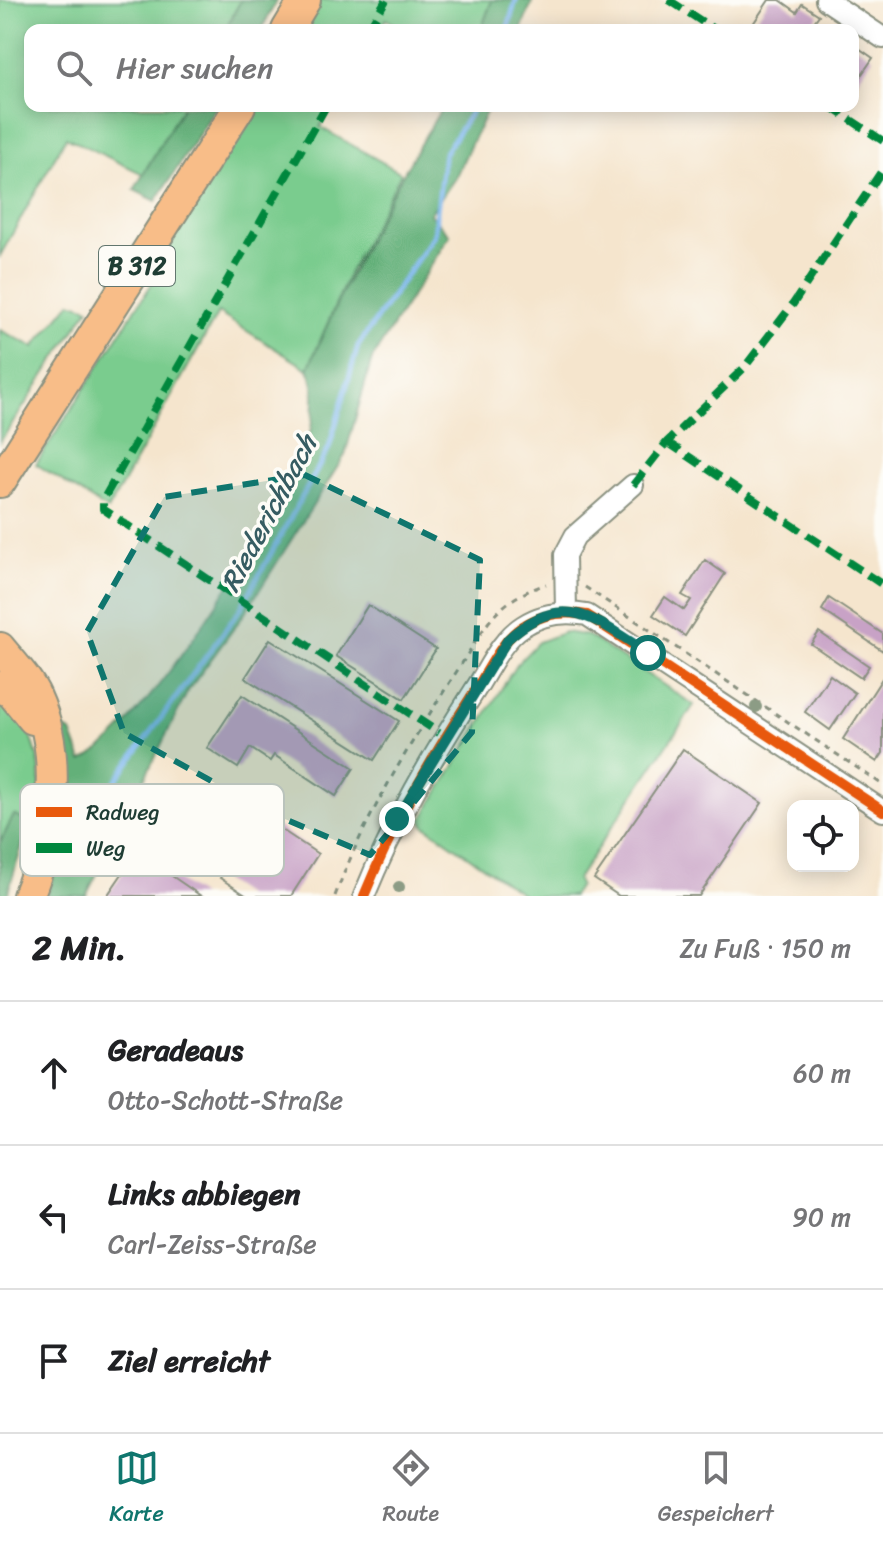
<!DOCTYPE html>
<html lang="de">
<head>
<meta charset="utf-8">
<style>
  :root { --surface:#fff; --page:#f2f2f2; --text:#202124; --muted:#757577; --line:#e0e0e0; --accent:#0f766e }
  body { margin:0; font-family:Sriracha,sans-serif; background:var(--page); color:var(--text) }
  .controls { position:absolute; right:24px; bottom:24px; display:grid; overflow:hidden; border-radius:16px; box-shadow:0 4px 20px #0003 }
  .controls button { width:72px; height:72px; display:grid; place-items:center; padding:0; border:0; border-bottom:2px solid var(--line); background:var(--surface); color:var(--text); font:40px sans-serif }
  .stop { position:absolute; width:24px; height:24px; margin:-18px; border:6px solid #0f766e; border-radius:50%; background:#fff }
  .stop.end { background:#0f766e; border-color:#fff; box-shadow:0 2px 8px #0008 }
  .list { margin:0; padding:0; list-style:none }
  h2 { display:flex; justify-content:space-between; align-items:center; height:104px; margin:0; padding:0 32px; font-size:34px }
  h2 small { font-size:26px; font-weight:400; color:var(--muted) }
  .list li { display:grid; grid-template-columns:52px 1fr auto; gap:24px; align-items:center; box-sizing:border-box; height:144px; padding:0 32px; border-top:2px solid var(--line) }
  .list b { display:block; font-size:30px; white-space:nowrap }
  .list p { margin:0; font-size:26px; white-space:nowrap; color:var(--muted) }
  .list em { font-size:26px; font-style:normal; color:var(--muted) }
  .icon { flex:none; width:44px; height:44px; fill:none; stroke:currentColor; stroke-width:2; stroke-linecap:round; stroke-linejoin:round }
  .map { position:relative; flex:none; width:883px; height:896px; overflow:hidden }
  .search { position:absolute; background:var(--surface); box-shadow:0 4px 20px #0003; left:24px; right:24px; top:24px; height:88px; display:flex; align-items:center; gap:20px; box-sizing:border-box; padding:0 28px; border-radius:16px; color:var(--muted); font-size:30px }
  .sheet { height:536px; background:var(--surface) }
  nav { display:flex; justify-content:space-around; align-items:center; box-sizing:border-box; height:112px; border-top:2px solid var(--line); background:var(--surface); font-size:22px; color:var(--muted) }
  nav a { display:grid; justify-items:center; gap:4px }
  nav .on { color:var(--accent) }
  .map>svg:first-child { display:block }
  .green { fill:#7acc8e; stroke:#4c8461; stroke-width:2 }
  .forest { fill:#63b079; stroke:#417656; stroke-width:2 }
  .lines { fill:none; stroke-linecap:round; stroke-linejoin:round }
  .stream { stroke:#7db7ee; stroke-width:5 }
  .building { fill:#c8a2c6 }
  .minor-casing { stroke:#8a9180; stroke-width:24 }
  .highway-casing { stroke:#8a9180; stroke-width:34 }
  .path { stroke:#8a9180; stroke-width:3; stroke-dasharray:6 6; stroke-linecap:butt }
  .minor { stroke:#fff; stroke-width:20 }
  .highway { stroke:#f8bd88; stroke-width:30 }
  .quiet { stroke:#00873e; stroke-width:8; stroke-dasharray:16 8; stroke-linecap:butt }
  .cycleway-casing { stroke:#fdfcf7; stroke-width:15 }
  .cycleway { stroke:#e8590c; stroke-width:10 }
  .tree { fill:#8c9c85 }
  .route { stroke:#0f766e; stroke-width:10 }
  .marked { fill:#0f766e; fill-opacity:0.2; stroke:#0f766e; stroke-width:6; stroke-dasharray:16 10; stroke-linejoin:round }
  .labels { text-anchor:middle; stroke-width:7; stroke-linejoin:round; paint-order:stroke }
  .shield { fill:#fdfcf7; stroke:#62766e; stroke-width:2 }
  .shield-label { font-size:24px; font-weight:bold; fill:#1f3d34 }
  .water-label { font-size:28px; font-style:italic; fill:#365c62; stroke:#fdfcf7 }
  .key { fill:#fdfcf7; stroke:#bac3bc; stroke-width:2 }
  .key-label { font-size:22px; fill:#1f3d34 }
</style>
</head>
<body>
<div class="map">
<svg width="883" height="896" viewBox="0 0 883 896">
  <rect width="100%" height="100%" fill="#fdfcf7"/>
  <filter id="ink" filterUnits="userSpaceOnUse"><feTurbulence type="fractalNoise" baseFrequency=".0125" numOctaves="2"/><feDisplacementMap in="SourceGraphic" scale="16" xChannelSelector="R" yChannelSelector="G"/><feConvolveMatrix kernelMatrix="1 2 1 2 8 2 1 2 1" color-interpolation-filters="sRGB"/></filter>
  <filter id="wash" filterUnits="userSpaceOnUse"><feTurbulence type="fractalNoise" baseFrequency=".006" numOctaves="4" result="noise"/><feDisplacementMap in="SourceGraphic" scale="32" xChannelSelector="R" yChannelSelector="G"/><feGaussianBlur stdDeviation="1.8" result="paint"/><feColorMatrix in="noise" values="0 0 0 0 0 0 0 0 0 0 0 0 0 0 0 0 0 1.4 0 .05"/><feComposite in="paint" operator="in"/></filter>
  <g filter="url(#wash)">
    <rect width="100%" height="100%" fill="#f5e5cd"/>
    <path class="green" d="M0 0H241L225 30H30V106H183L143 174 66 137 0 256Z
      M317 0H492L481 30H405L386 19 379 30H300Z
      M253 106H333L320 127 401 173 350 271 308 369 218 313 108 510 36 464 151 285 184 217Z
      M71 302 89 308 0 442V330L34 347Z
      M565 632 589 636 694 705 577 879 579 886 572 896H525L424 825 422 819 516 665 538 642Z
      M0 693C34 725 54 779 29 823L14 815 0 843Z"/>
    <path class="forest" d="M241 0H277L261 30H225Z
      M492 0H533L521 30H481Z
      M183 106H217L156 201 134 190Z
      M443 106H489L455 178 430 214 450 235 372 359 345 455 245 613 188 691 86 896H47L69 824 68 767 55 725 71 732 82 761C140 736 279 515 304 452 313 429 319 390 308 369 347 277 390 191 443 106Z
      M14 815 29 823 7 896H0V843Z"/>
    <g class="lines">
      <path class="stream" d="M507 30 516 0
        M53 860 70 844 241 608 329 448 358 346 434 235 444 154 475 106"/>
    </g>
    <g id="blocks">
      <path class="building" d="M769 0H780L797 12 802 4 819 15 808 30 798 27 762 30 753 24Z
        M853 44 873 58 853 87Z
        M705 560 725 574 685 636 653 615 665 597 684 610 691 600 682 595Z
        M829 598 883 634V651L822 610Z
        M368 605 436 649 404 699 336 656Z
        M819 632 869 666 861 678 811 644Z
        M270 639 399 721 374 760 245 678Z
        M830 675 855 693 830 730 805 712Z
        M883 677V753L877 762 843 739Z
        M242 695 354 768 336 796 274 755 270 761 250 748 238 768 207 748Z
        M683 749 762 803 699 896H619L594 879Z
        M261 816 318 854 291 896H247L220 878Z
        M137 852 201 896H107Z"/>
    </g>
  </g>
  <g filter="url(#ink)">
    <use href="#blocks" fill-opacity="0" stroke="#8a9180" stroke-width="2"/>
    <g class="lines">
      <g class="minor-casing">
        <path id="minor" d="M826 0 883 38
          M566 612 565 555 575 536 633 485
          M364 896C394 822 432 757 475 690 489 669 501 640 523 626 543 613 564 611 587 615L883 811"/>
      </g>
      <g class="highway-casing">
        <path id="highway" d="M287 30 305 0
          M0 482 240 106
          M0 648C12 663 28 679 36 697 63 756 52 838 28 896
          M0 687 11 692 33 719"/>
      </g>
      <path class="path" d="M585 587 883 785
        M335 896C365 816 411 742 457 671 471 650 484 623 503 607 515 596 530 590 546 584"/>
      <use href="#minor" class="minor"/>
      <use href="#highway" class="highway"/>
      <path class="quiet" d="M669 0 715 30
        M368 30 386 0
        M326 106 103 500V509L445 737
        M830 106 883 141
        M667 442 883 585
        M633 485 667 442 744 368 793 304 883 169"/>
      <g class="cycleway-casing">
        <path id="cycleway" d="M364 896C394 822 432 757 475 690 489 669 501 640 523 626 543 613 564 611 587 615L883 811"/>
      </g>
      <use href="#cycleway" class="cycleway"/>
    </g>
    <g class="tree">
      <circle cx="756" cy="707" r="6"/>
      <circle cx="399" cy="887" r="6"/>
    </g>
  </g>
  <g class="lines" filter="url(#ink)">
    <path class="route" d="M397 819 508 639C563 588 596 620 648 653"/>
  </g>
  <path class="marked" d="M305 475 480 560 472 732 370 855 266 811 124 733 87 632 164 497Z"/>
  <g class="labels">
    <rect class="shield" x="99" y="246" width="76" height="40" rx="6"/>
    <g class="shield-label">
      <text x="137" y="274">B 312</text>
    </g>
    <g class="water-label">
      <text transform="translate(268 513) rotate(-62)" y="10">Riederichbach</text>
    </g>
  </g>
  <rect x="20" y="784" width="264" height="92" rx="12" class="key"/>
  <rect x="36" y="807" width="36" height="10" fill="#e8590c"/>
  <rect x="36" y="843" width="36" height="10" fill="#00873e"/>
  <g class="key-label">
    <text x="86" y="820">Radweg</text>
    <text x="86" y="856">Weg</text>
  </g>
</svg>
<div class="controls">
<button><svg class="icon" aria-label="locate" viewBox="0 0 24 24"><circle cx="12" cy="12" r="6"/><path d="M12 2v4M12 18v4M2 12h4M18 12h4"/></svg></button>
</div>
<div class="stop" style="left:648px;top:653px"></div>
<div class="stop end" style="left:397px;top:819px"></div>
<div class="search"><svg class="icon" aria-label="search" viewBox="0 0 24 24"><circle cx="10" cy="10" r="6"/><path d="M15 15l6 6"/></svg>Hier suchen</div>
</div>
<section class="sheet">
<h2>2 Min.<small>Zu Fuß · 150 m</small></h2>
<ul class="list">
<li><svg class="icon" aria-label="ahead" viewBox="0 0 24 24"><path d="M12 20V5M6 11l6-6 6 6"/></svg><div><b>Geradeaus</b><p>Otto-Schott-Straße</p></div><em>60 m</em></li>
<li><svg class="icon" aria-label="left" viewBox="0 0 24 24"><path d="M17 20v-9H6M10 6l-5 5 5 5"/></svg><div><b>Links abbiegen</b><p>Carl-Zeiss-Straße</p></div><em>90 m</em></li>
<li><svg class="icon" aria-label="arrive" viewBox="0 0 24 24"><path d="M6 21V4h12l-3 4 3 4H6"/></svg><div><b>Ziel erreicht</b></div></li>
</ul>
</section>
<nav>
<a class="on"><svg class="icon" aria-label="map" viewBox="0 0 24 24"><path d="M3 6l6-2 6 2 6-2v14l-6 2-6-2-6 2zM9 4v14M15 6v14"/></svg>Karte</a>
<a><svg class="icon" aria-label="directions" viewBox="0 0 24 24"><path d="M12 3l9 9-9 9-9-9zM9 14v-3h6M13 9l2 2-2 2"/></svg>Route</a>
<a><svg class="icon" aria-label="saved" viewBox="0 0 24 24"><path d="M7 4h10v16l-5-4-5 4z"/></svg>Gespeichert</a>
</nav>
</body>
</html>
